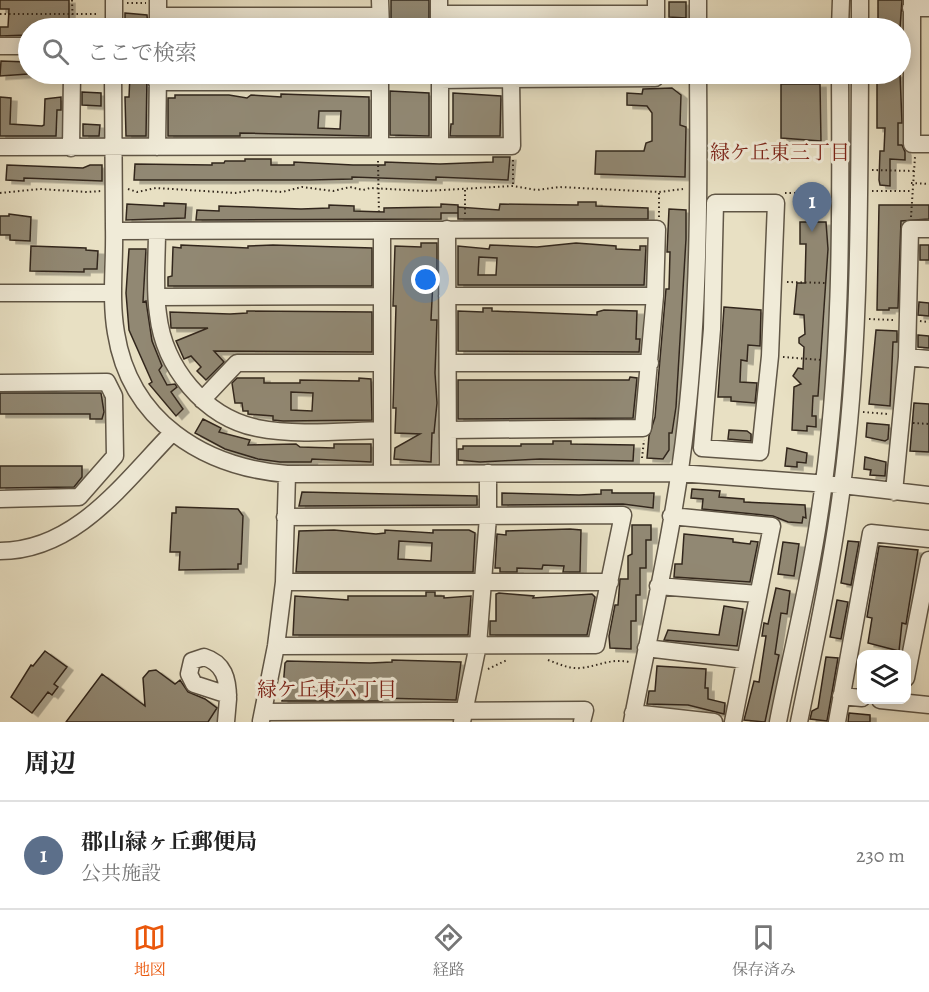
<!DOCTYPE html>
<html lang="ja">
<head>
<meta charset="utf-8">
<style>
  :root { --surface:#fff; --page:#f2f2f2; --text:#222; --muted:#767676; --line:#e0e0e0; --accent:#ea580c }
  body { margin:0; font-family:Alegreya,"Noto Serif JP",serif; background:var(--page); color:var(--text) }
  .controls { position:absolute; right:18px; bottom:18px; display:grid; overflow:hidden; border-radius:12px; box-shadow:0 3px 15px #0003 }
  .controls button { width:54px; height:54px; display:grid; place-items:center; padding:0; border:0; border-bottom:2px solid var(--line); background:var(--surface); color:var(--text); font:30px sans-serif }
  .you { position:absolute; left:426px; top:280px; width:21px; height:21px; margin:-15px; border:4px solid #fff; border-radius:50%; background:#1a73e8; box-shadow:0 0 0 9px #1a73e833 }
  .badge { display:grid; place-items:center; width:39px; height:39px; border-radius:50%; background:var(--accent); color:#fff; font-size:20px; font-weight:700 }
  .pin { position:absolute; translate:-50% -50px; filter:drop-shadow(0 2px 3px #0008) }
  .pin::after { content:''; position:absolute; top:32px; width:21px; height:18px; background:inherit; clip-path:polygon(0 0,100% 0,50% 100%) }
  .list { margin:0; padding:0; list-style:none }
  h2 { display:flex; justify-content:space-between; align-items:center; height:78px; margin:0; padding:0 24px; font-size:26px }
  h2 small { font-size:20px; font-weight:400; color:var(--muted) }
  .list li { display:grid; grid-template-columns:39px 1fr auto; gap:18px; align-items:center; box-sizing:border-box; height:108px; padding:0 24px; border-top:2px solid var(--line) }
  .list b { display:block; font-size:22px; white-space:nowrap }
  .list p { margin:0; font-size:20px; white-space:nowrap; color:var(--muted) }
  .list em { font-size:20px; font-style:normal; color:var(--muted) }
  .icon { flex:none; width:33px; height:33px; fill:none; stroke:currentColor; stroke-width:2; stroke-linecap:round; stroke-linejoin:round }
  .map { position:relative; flex:none; width:929px; height:722px; overflow:hidden }
  .search { position:absolute; background:var(--surface); box-shadow:0 3px 15px #0003; left:18px; right:18px; top:18px; height:66px; display:flex; align-items:center; gap:15px; box-sizing:border-box; padding:0 21px; border-radius:33px; color:var(--muted); font-size:22px }
  .sheet { height:186px; background:var(--surface) }
  nav { display:flex; justify-content:space-around; align-items:center; box-sizing:border-box; height:84px; border-top:2px solid var(--line); background:var(--surface); font-size:16px; color:var(--muted) }
  nav a { display:grid; justify-items:center; gap:3px }
  nav .on { color:var(--accent) }
  .map>svg:first-child { display:block }
  .building { fill:#918873; stroke:#33281d; stroke-width:1.5; fill-rule:evenodd; filter:url(#shadow) }
  .lines { fill:none; stroke-linecap:round; stroke-linejoin:round }
  .minor-casing { stroke:#605646; stroke-width:19 }
  .path { stroke:#33281d; stroke-width:2; stroke-dasharray:1.5 3; stroke-linecap:butt }
  .minor { stroke:#f0ebd8; stroke-width:16 }
  .labels { text-anchor:middle; stroke-width:6; stroke-linejoin:round; paint-order:stroke }
  .neighbourhood-label { font-size:20px; fill:#7a1f14; stroke:#f0ebd8 }
</style>
</head>
<body>
<div class="map">
<svg width="929" height="722" viewBox="0 0 929 722">
  <defs>
    <filter id="shadow"><feDropShadow dx="6" dy="3.5" stdDeviation="0" flood-color="#0004"/></filter>
  </defs>
  <rect width="100%" height="100%" fill="#e8e0c3"/>
  <filter id="stains"><feTurbulence type="fractalNoise" baseFrequency=".00333" numOctaves="4"/><feColorMatrix values="0 0 0 0 .2 0 0 0 0 .09 0 0 0 0 .02 0 0 0 .5 -.17"/></filter>
  <radialGradient id="worn" r=".72"><stop offset=".6" stop-color="#630" stop-opacity="0"/><stop offset="1" stop-color="#630" stop-opacity=".3"/></radialGradient>
  <path class="building" d="M0 0H69V28H28V35L0 36V27H8L9 9H0Z
    M391 0H429V28H391Z
    M878 0H902L900 28H878Z
    M669 2H686V18L669 17Z
    M125 13 147 15 148 28H125Z
    M1 61 28 62V74L0 76Z
    M130 74 147 75 146 136H126L125 97H129Z
    M877 74H900L902 123H898V145H902L905 152V160L890 159V186L880 185 879 180 880 151H884L885 128H877Z
    M781 84H820L821 141 781 138Z
    M672 88 681 95 680 125 686 127 685 177 595 174 596 151H644L646 143 652 141V113L647 106 627 105V93L642 94 643 89Z
    M390 91 429 93V136L390 135Z
    M82 92 101 93V106L82 105Z
    M453 93 501 96 500 136H450L451 124H453Z
    M281 94 369 97V136L240 133V136H168V98H175V95H229L247 98 251 95 281 97ZM319 111H341L340 129 318 128Z
    M0 97 11 98 10 124 42 126 44 125 45 99 61 97V110H57L56 136H0Z
    M83 124 100 125 99 136H83Z
    M493 157H510L508 180 436 177V180L352 177V179L310 180H134L135 164 212 165V163H224L225 161H245V159H271V165H294V162L353 165H385V162L440 164 493 162Z
    M7 165 83 168 90 165H102V181L24 178V181L6 180Z
    M578 202H596V206L648 208V219H458V207L499 210 500 204 578 205Z
    M164 203 186 204 185 218 126 220 127 204 164 206Z
    M441 204 458 205V213H441V219L196 220 197 210 219 211V206L301 209 329 208V205L354 206V211L384 212V208L441 207Z
    M879 205H929V219L901 221 898 308H889V310H877Z
    M669 209 686 210V239L676 407 672 433H669V450L663 459 647 458 649 436 655 417 666 289H669L670 252H667Z
    M9 214 31 217 30 241 10 240V235H0V216H9Z
    M800 222H826L828 249 818 396H813L812 416H816V427L807 426V431L792 430 794 387 801 384 793 376 798 368 803 369 804 347 799 343V338L805 334 804 315 794 314 797 283H805L806 244H800Z
    M421 243H437V281H433L431 320H437L435 373 437 403 434 433H432L431 462 394 459 395 448 420 434 395 433 396 408H393L396 306H393L395 246 421 247Z
    M576 243 616 246V249L640 250V246H646L644 285H458V246L489 249 490 245 537 247ZM479 257 497 258 496 275H478Z
    M181 245 248 248V246L273 245 372 248V286H168V277L172 276 173 247 181 248Z
    M920 245H929V260H920Z
    M31 246 86 248V250L98 251 97 269H84V272L30 271Z
    M129 249H146L143 302 146 301 152 341 162 366 159 370 167 385 175 384 177 387 171 392 183 409 176 416 149 384 152 382 129 330 126 293Z
    M919 302 929 303V316L918 315Z
    M724 307 761 310 760 346 748 345 747 361 741 360 740 382 757 383 755 403 731 401V397H718Z
    M483 308H492V311L597 315V312L604 310 637 311 636 339H640L639 352 458 351V311L483 312Z
    M247 311 372 312V352L214 351 224 362 206 380 197 371 201 367 191 356 184 359 176 341 208 328H171L170 312 230 314 247 313Z
    M876 330 897 331V342H893L890 406 869 404Z
    M918 335 929 336V348L918 347Z
    M630 377 637 378 633 418 458 419V380H629Z
    M237 378H264V383H300V380L359 381V378L371 379 372 420 283 421 273 420V416L248 414V411H243L242 403H235L232 383ZM291 392 313 393 312 411 291 410Z
    M0 393H101L104 412 102 419H90V414H0Z
    M914 403 929 404V452L910 451Z
    M203 419 221 428 219 432 250 440 248 445 296 444 300 447 334 448V444H371V462L312 459 311 462H280L258 459 225 449 195 433Z
    M867 423 889 425 888 439 885 441 866 437Z
    M729 430 747 431 751 434V441L728 439Z
    M553 441H571V444L634 445 633 461 540 459 480 462 458 460V449H463V446H521V444H553Z
    M787 448 807 453 806 463 797 462V467L785 466Z
    M865 457 886 462 885 476 870 475 871 470 864 469Z
    M0 466H82V477L74 487 0 488Z
    M692 489 720 491 719 497 744 499V502L805 505 806 518 803 517 802 523 788 522 773 516 702 509 703 499 691 498Z
    M601 490H612V493H654L653 508 623 504 502 505V493L579 495 601 494Z
    M302 492 477 496V505L299 506Z
    M176 507 238 509 243 516 241 564H238V569L179 570 180 552H170L172 513H176Z
    M632 525H651V540H646V568H640V595H636V621H631V649L610 648 609 636 615 605H618L620 579H628V556L632 554Z
    M570 529 581 530 580 572H563L564 566 543 565 542 569 517 568V572H500V568H495L497 534 506 535V531Z
    M334 530 376 534 385 533V530L433 533V530H469L475 533 473 572H296L299 531ZM399 541 432 543 431 561 398 559Z
    M684 534 733 539V542L750 544 751 541 758 542 750 582 674 577 675 564H682Z
    M848 541 859 542 851 585 841 583Z
    M783 542 799 544 794 576 778 574Z
    M879 546 918 550 906 624 902 623 899 651 868 643 872 618 867 617Z
    M776 588 790 591 787 614 781 613 775 654 779 655 765 722 744 720 754 681 759 682 766 636H762L764 623 768 624Z
    M426 592H435V596H444V598L471 596 468 635H293L295 596 348 600V596H426Z
    M499 593 534 596 533 598 592 594 595 597 587 635H490V621H496V594Z
    M837 600 848 602 841 639 830 637Z
    M724 606 743 609 737 646 664 640 668 630 719 635Z
    M45 651 67 667 54 684 58 687 52 695 48 692 32 713 11 697 31 665 33 666Z
    M826 657 838 658 827 721 810 719 812 711 818 708Z
    M392 660 461 662 456 700 382 698V701H282L285 663 287 661 370 663 392 662Z
    M657 666 706 669 705 688H708V699L725 703 724 714 688 705 647 704 649 691H655Z
    M156 670 175 684 180 680 188 692 205 699 217 708 208 722H66L102 674 145 706 143 678 149 671Z
    M849 713 870 715V722H848Z"/>
  <g class="lines">
    <g class="minor-casing">
      <path id="minor" d="M158 0V28
        M380 0 381 28
        M439 0V28
        M698 0V28
        M912 0V144H929
        M911 8H929
        M439 14H656
        M158 16H380
        M114 28V0
        M656 28V0
        M840 28 841 0
        M860 28V0
        M0 46H28
        M113 74C113 125 114 176 114 228 115 263 110 298 116 333 130 421 203 467 287 474L679 473 842 485 929 495
        M440 74V146
        M440 80 511 79
        M157 82H380
        M380 146V74
        M0 147 512 146 511 79 655 78V74
        M157 147 158 74
        M71 148 72 74
        M715 203H776L770 356 760 452 702 448 712 329Z
        M447 229 448 473
        M382 230V472
        M115 231 657 229 655 296 643 428 448 430
        M157 231C157 258 154 288 158 314 164 367 204 417 257 428 297 436 341 431 382 430
        M0 293H113
        M447 296H655
        M158 297 381 296
        M907 357 929 359
        M448 363H650
        M0 383 107 382 114 396 115 456 79 497 0 499
        M202 400 237 363H382
        M894 492 907 357 910 229H929
        M671 516 772 526 733 722
        M0 551C76 551 124 482 172 433
        M284 582H610
        M658 586 758 594
        M276 646 596 645 623 515 285 517
        M646 648 745 660
        M906 678 929 560
        M841 696 862 698
        M880 700 929 705
        M263 712 585 710 582 722
        M633 713 714 722
        M261 721 276 646 284 582 287 474
        M226 722 228 699C228 679 224 663 204 657L192 661 189 674 194 684 228 695
        M462 722 478 645 488 517V473
        M632 722C651 623 675 523 686 423 699 307 699 190 698 74
        M778 722C791 654 809 586 819 517 842 371 841 221 840 74
        M799 722C815 644 832 565 842 486 860 349 859 211 860 74
        M837 722 871 533 929 539"/>
    </g>
    <path class="path" d="M72 0 73 28
      M127 3H146
      M0 14H99
      M669 81H684
      M513 160V185
      M378 161 379 215
      M872 170 914 171
      M911 183 929 184
      M128 189 137 192 156 188 235 193 255 190 282 192 302 187 333 191 350 187 363 190 370 188 425 191 513 186 537 190 559 187 659 192 683 189
      M465 190V217
      M872 191H911
      M0 193 40 189 87 192 101 191
      M785 193H827
      M659 217V193
      M911 217 915 157
      M787 282 826 283
      M869 319 893 320
      M920 321 929 322
      M783 357 822 360
      M863 412 887 414
      M913 423 929 424
      M642 458 644 440
      M548 660C559 664 569 669 581 668 599 666 611 658 629 662
      M488 669 507 660"/>
    <use href="#minor" class="minor"/>
  </g>
  <g class="labels">
    <g class="neighbourhood-label">
      <text x="780" y="159">緑ケ丘東三丁目</text>
      <text x="327" y="696">緑ケ丘東六丁目</text>
    </g>
  </g>
  <rect width="100%" height="100%" filter="url(#stains)"/>
  <rect width="100%" height="100%" fill="url(#worn)"/>
</svg>
<div class="controls">
<button><svg class="icon" aria-label="layers" viewBox="0 0 24 24"><path d="M12 4l9 5-9 5-9-5zM3 14l9 5 9-5"/></svg></button>
</div>
<div class="you"></div>
<div class="pin badge" style="left:812px;top:232px;background:#5c6f8a">1</div>
<div class="search"><svg class="icon" aria-label="search" viewBox="0 0 24 24"><circle cx="10" cy="10" r="6"/><path d="M15 15l6 6"/></svg>ここで検索</div>
</div>
<section class="sheet">
<h2>周辺<small></small></h2>
<ul class="list">
<li><span class="badge" style="background:#5c6f8a">1</span><div><b>郡山緑ヶ丘郵便局</b><p>公共施設</p></div><em>230 m</em></li>
</ul>
</section>
<nav>
<a class="on"><svg class="icon" aria-label="map" viewBox="0 0 24 24"><path d="M3 6l6-2 6 2 6-2v14l-6 2-6-2-6 2zM9 4v14M15 6v14"/></svg>地図</a>
<a><svg class="icon" aria-label="directions" viewBox="0 0 24 24"><path d="M12 3l9 9-9 9-9-9zM9 14v-3h6M13 9l2 2-2 2"/></svg>経路</a>
<a><svg class="icon" aria-label="saved" viewBox="0 0 24 24"><path d="M7 4h10v16l-5-4-5 4z"/></svg>保存済み</a>
</nav>
</body>
</html>
